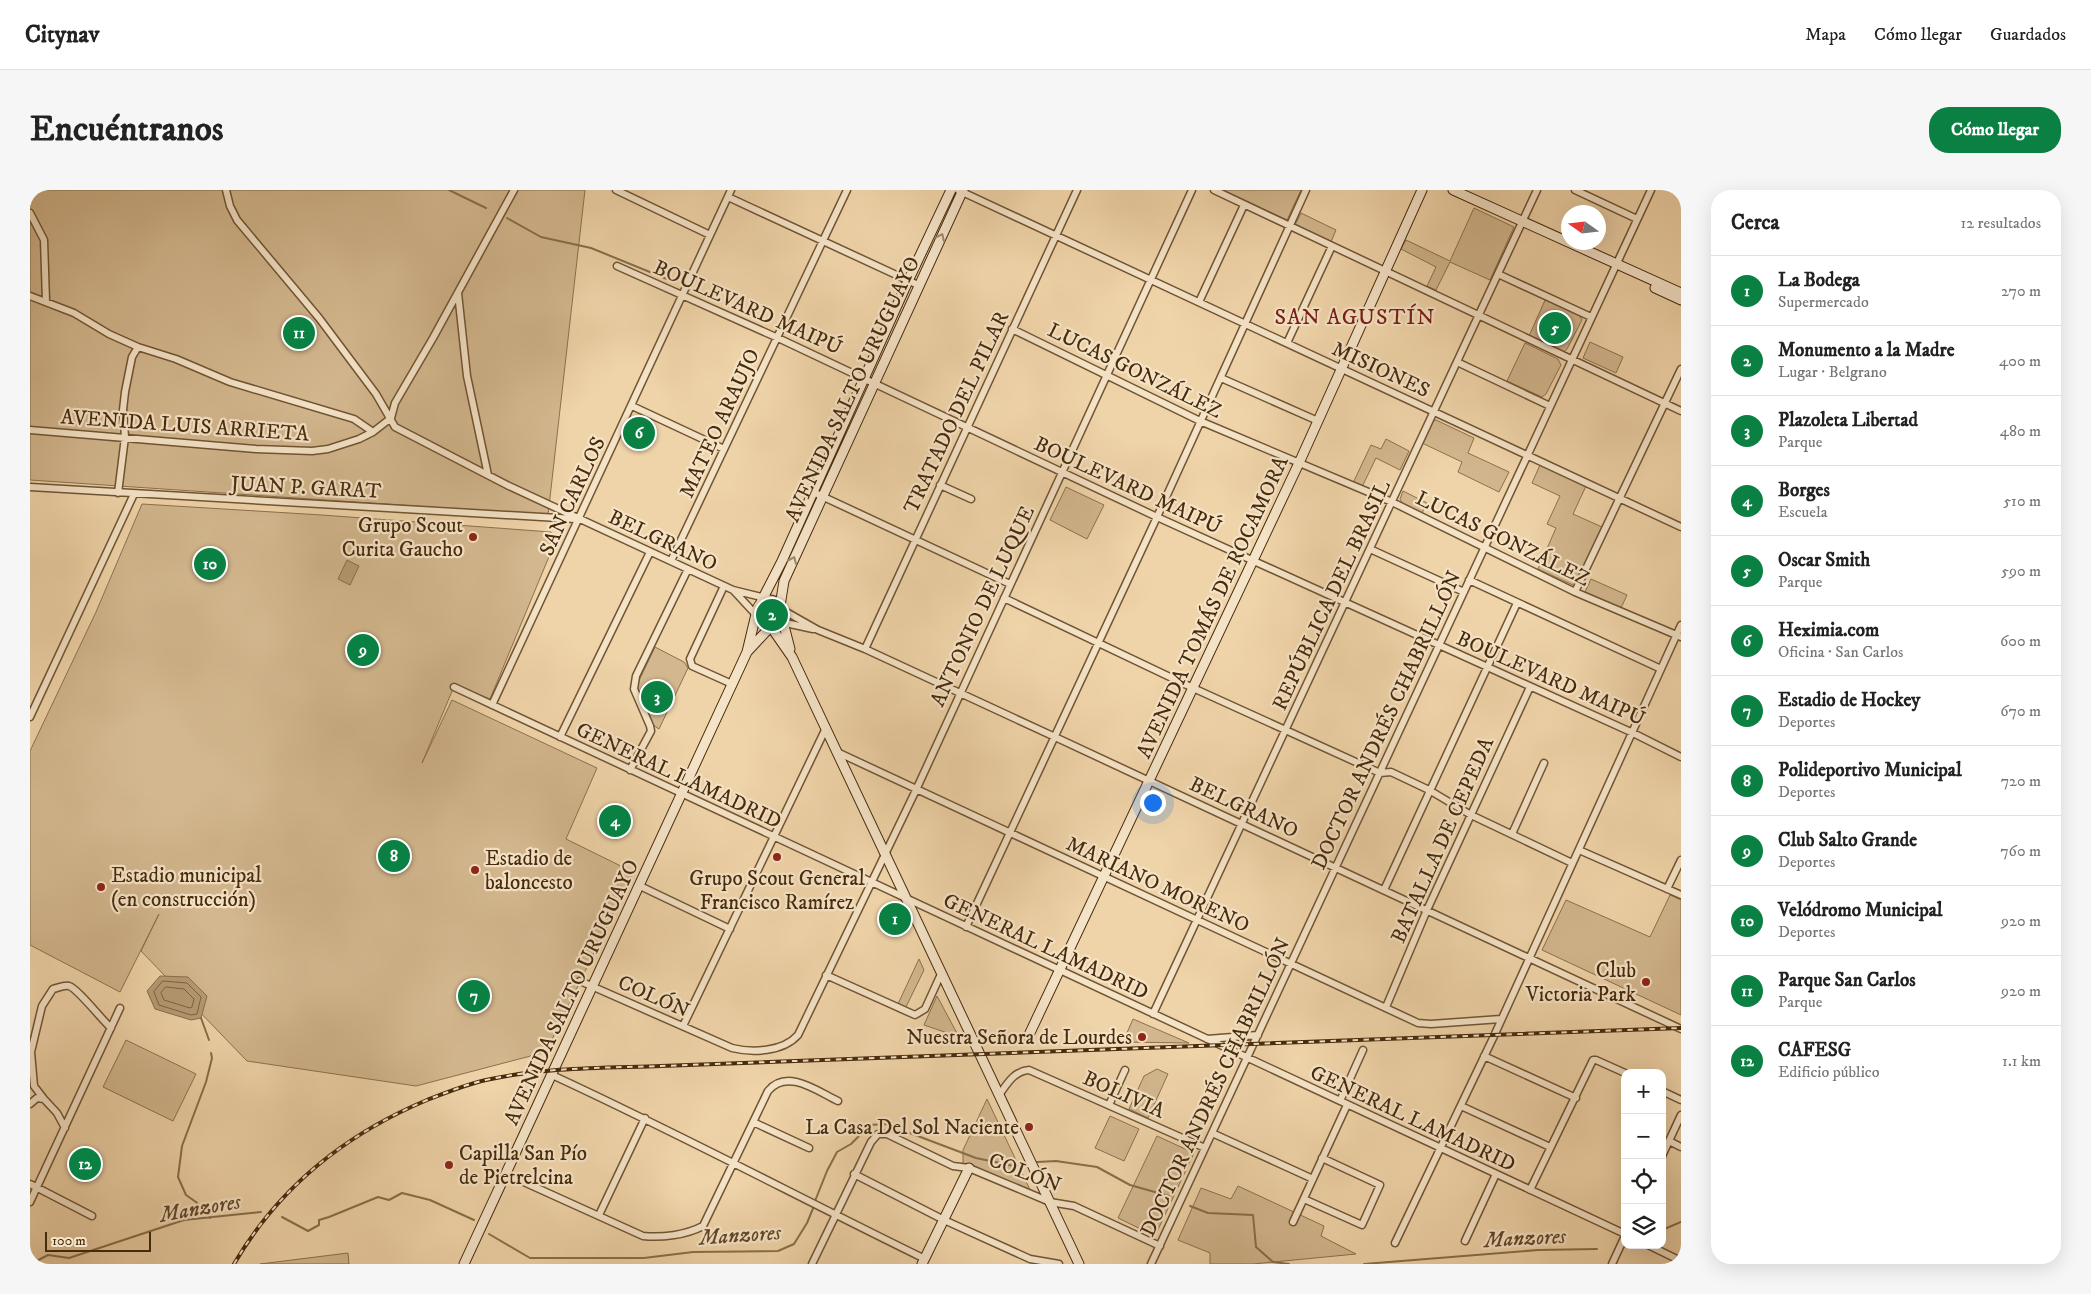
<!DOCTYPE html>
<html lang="es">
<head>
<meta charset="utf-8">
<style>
  :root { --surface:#fff; --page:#f6f6f6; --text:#222; --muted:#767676; --line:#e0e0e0; --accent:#0b8043 }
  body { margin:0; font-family:"IM FELL DW Pica",serif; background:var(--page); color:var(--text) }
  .controls { position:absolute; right:15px; bottom:15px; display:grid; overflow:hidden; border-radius:10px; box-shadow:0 5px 20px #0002 }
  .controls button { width:45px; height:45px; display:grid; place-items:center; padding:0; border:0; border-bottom:1px solid var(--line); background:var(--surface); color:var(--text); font:25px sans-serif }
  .compass { position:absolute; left:1531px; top:15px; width:45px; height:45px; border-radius:50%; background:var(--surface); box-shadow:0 5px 20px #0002; rotate:284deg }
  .scale { position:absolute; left:15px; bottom:12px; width:106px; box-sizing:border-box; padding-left:5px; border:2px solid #462b0c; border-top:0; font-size:14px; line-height:18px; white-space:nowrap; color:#462b0c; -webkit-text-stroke:4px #f5e3c7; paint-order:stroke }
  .you { position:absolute; left:1122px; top:612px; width:18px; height:18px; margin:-12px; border:4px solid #fff; border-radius:50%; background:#1a73e8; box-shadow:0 0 0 8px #1a73e833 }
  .badge { display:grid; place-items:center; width:32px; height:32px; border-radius:50%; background:var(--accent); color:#fff; font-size:16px; font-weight:700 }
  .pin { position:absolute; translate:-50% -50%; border:2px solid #fff; box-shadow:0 1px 5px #0006 }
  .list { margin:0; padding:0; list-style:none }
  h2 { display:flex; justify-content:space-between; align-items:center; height:65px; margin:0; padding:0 20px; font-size:21px }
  h2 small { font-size:16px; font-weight:400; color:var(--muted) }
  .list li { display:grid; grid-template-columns:32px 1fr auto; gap:15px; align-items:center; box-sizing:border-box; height:70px; padding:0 20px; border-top:1px solid var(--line) }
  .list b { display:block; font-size:19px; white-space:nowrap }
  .list p { margin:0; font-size:16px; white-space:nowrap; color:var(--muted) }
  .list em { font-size:16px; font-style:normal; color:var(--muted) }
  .icon { flex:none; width:28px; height:28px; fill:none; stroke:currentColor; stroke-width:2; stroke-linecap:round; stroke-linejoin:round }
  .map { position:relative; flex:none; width:1651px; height:1074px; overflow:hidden; border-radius:20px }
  header { display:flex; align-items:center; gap:30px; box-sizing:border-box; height:70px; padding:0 25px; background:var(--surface); border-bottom:1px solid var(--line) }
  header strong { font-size:24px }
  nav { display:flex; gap:28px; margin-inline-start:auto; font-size:18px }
  .intro { display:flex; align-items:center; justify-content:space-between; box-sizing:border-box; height:120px; padding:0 30px }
  h1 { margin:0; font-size:35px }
  .button { padding:12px 22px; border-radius:20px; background:var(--accent); color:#fff; font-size:18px; font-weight:700 }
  main { display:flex; gap:30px; padding:0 30px }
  aside { flex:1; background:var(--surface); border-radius:20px; box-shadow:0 5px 20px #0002 }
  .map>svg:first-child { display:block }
  .green { fill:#d3b78e; stroke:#8c714d }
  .water { fill:#b69b74; stroke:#896e4a }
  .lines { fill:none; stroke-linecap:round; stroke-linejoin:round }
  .shore { stroke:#7e6340; stroke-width:1 }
  .stream { stroke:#896e4a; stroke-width:2 }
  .street-casing { stroke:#705533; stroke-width:9 }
  .secondary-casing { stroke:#462b0c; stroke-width:11 }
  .street { stroke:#f5e3c7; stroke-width:6 }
  .secondary { stroke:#f5e3c7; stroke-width:9 }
  .rail-casing { stroke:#462b0c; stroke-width:4 }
  .rail { stroke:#f5e3c7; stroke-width:2; stroke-dasharray:5.5; stroke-linecap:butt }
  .oneway { stroke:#9e876a }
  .poi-dot { fill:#8f2418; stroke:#f5e3c7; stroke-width:2 }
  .labels { text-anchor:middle; stroke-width:4.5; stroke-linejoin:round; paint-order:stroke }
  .street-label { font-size:21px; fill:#462b0c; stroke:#f5e3c7 }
  .poi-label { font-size:21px; fill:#462b0c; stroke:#f5e3c7; text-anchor:end }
  .neighbourhood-label { font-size:22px; letter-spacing:1px; fill:#7a1f14; stroke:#f5e3c7 }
  .water-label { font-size:22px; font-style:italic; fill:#624726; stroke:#f5e3c7 }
</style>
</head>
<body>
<header>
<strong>Citynav</strong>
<nav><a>Mapa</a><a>Cómo llegar</a><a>Guardados</a></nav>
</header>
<div class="intro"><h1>Encuéntranos</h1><a class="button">Cómo llegar</a></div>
<main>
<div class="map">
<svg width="1651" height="1074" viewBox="0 0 1651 1074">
  <rect width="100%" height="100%" fill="#f0d4a9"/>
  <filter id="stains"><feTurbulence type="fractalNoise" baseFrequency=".004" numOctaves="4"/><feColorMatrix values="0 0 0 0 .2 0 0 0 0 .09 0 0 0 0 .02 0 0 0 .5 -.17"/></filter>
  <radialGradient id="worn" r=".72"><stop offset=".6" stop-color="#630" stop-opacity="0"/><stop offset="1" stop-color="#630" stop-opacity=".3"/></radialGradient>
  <path class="green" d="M0 0H555L518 325 0 290Z
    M1193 0H1271L1257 30Z
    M1444 18 1484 37 1460 90 1420 72 1406 100 1397 96 1406 77 1371 59 1376 50 1420 71Z
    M1271 23 1306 40 1301 52 1265 35Z
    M1516 108 1549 124 1552 130 1537 159 1534 162 1499 146Z
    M1560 152 1593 167 1586 183 1553 168Z
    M1495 153 1528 169 1531 175 1516 204 1512 207 1477 191Z
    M1406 230 1444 248 1438 263 1479 282 1469 302 1428 282 1432 272 1392 253 1403 231Z
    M1356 249 1379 261 1370 280 1346 268 1332 297 1323 293 1341 255 1351 259Z
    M1510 275 1556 296 1543 324 1572 337 1545 396 1508 379 1526 338 1517 334 1530 306 1502 293Z
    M1036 297 1074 315 1057 349 1020 330Z
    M1373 301 1397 313 1392 323 1372 313 1370 309Z
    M112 314 292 325 521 342 523 357 460 509 425 494 392 573 422 510 567 578 536 649 603 682 516 862 386 896 217 871 111 761 129 724 90 802 0 755V561L66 422Z
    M1561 389 1597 405 1591 418 1555 402Z
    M625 457 654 472 658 478 629 539 623 535 606 497Z
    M1640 705 1651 710V825L1512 760 1536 710 1620 747Z
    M889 769 894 780 875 819 867 816Z
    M907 806 929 847 894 835Z
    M1103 829 1159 853 1093 852Z
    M96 850 166 884 143 931 73 897Z
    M1127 879 1138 884 1118 928 1099 919 1114 886Z
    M957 909 1002 1004 933 973V960Z
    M1080 926 1109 939 1094 971 1065 958Z
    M1127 946 1164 963 1125 1046 1088 1028Z
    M1208 996 1294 1036 1291 1046 1326 1064 1223 1074H1180V1063L1148 1050 1171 998 1201 1009Z
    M318 1063 319 1074H230Z"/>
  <path class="water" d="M317 370 329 376 320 395 308 389Z
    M130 786 158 787 177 806 171 828 161 830 125 819 117 801Z"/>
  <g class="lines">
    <path class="shore" d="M133 791 157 793 171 807 167 824 161 825 129 815 124 802Z
      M136 797 154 799 164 809 162 817 160 818 134 810 131 803Z"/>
    <path class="stream" d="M419 0 456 18
      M477 28 511 47 561 58 637 89
      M171 828 179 850
      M1007 972 1026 971 1067 977 1100 995 1139 1006
      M785 1011 797 981 807 962 821 954 840 935 856 934 946 968 984 976
      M1160 1016 1178 1023 1223 1025 1226 1057 1243 1072 1259 1074
      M252 1027 278 1041 289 1035V1030L299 1027 348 1007 359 1010 372 1003 400 1010 444 1030
      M180 1028 166 1012 156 1005 148 987 152 956 176 892 182 868 181 863
      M1632 1040 1651 1032
      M459 1044 500 1068H614L663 1062 748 1061 764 1054 777 1033 784 1016
      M1 1074 18 1065 39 1068 154 1030 231 1022
      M1334 1074 1508 1060 1567 1059"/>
    <g class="street-casing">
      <path id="street" d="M196 0 200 16 207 30 289 128 346 204 365 237 479 296 703 400 740 409
        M586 0 680 45
        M928 0 1651 337
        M1184 0 1651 221
        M1545 0 1607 29
        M698 7 888 95
        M0 23 14 50 16 111
        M587 76 748 148 1127 327 1603 543 1651 567
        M1468 84 1561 127
        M428 103 437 186 458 285
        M0 106 44 123 79 144 108 157 146 169 200 192 324 229 343 242
        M1169 112 1214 15
        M982 139 1170 231 1362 312 1545 402 1651 447
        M1257 153 1302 56
        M1427 172 1520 216
        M1191 188 1288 231
        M602 216 694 259
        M361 228 365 213 403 148 484 0
        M0 240 226 259 282 261 298 259 329 249 343 242 361 228
        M910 295 941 309
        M0 297 545 329
        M783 302 980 394
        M88 303 95 247 93 220 95 202 102 167 108 157
        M1340 359 1434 402
        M641 371 817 0
        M1439 390 1631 479
        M694 396 660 469 662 476 702 494
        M704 401 728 427
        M1545 402 1651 179
        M974 408 1163 498 1350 583 1361 582 1399 600 1441 625 1542 673
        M751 419 788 440 835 459 1025 547 1651 839
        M751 432 783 439
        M835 459 1047 0
        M424 497 1595 1044
        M462 515 701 0
        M0 527 104 304
        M530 547 620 362
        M807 562 1388 833 1401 834 1471 829
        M600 580 621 541 620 536 604 499 606 486 658 379
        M1482 644 1514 573
        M1549 660 1651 705
        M610 696 700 739
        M1637 699 1651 670
        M1354 700 1487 413
        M936 737 1127 327 1276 0
        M796 785 885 825 895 819 911 784
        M550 791 702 858C722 863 753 862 768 845L886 600 1162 0
        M1356 817 1397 720 1500 497
        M1123 824 1507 0
        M653 836 796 538
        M1177 849 1228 845
        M1454 866 1546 908
        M522 885C648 943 770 1008 895 1069
        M1632 901 1651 910
        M969 905C977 894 984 881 999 880L1175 958
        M14 909 4 896 1 862 12 816 23 799C28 798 33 795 39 796 47 798 72 830 81 838
        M1310 911 1333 860
        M0 914 7 908 14 909 27 923 35 938
        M1079 915 1095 880
        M1431 916 1520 957
        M723 932 779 958
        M1182 943 1283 989
        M1639 951 1651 957
        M1632 966 1651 925
        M476 984 613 1046C632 1048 656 1045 673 1036L738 901C757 878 787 901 808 911
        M824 984 914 1030 1000 1069 1029 1074
        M0 994 62 1026
        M1500 1000 1563 870H1566L1595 883
        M1274 1009 1332 1035 1350 995 1292 968
        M0 1012 90 818
        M569 1025 615 928
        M1263 1032 1317 915
        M1435 1051 1466 984
        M1365 1053 1464 846 1651 435
        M1618 1055 1651 1071
        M782 1074 841 952 848 944H857L923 976 939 978 1020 1012 1044 1016 1130 1056
        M1121 1074 1621 0
        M1582 1074 1595 1046"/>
    </g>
    <g class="secondary-casing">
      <path id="secondary" d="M1423 0 1651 103
        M1625 98 1651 110
        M727 422a12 12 0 1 1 24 0a12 12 0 1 1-24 0Z
        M731 412 752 371 878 91 921 0
        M750 416 754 391 933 0
        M751 424 760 459
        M739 434 762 467 1049 1074
        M717 462 744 433
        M998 847 1269 273 1392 0
        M434 1074 717 462 727 420
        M892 1074 939 978"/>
    </g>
    <use href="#street" class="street"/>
    <use href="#secondary" class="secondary"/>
    <g class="rail-casing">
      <path id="rail" d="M204 1074C249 997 316 944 397 910 418 902 439 893 461 889 517 877 575 878 631 876L1651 838"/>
    </g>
    <use href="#rail" class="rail"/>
  </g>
  <defs><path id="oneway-chevron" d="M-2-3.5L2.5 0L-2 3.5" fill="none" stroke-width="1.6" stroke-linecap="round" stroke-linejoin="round" transform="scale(1.25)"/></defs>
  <g class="oneway">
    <use href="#oneway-chevron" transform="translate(911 47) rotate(-65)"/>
    <use href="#oneway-chevron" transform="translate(763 370) rotate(-66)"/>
  </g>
  <g class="poi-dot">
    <circle cx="443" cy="347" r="5"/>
    <circle cx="747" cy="667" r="5"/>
    <circle cx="445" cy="680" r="5"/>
    <circle cx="71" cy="697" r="5"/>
    <circle cx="1616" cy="792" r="5"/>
    <circle cx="1112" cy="847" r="5"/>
    <circle cx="999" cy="937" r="5"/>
    <circle cx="419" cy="975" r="5"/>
  </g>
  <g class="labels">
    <g class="street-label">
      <text transform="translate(718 117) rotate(24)" y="7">BOULEVARD MAIPÚ</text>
      <text transform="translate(1351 179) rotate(25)" y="7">MISIONES</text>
      <text transform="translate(1105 180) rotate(26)" y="7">LUCAS GONZÁLEZ</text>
      <text transform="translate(822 199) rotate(-65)" y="7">AVENIDA SALTO URUGUAYO</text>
      <text transform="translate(926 222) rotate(-65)" y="7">TRATADO DEL PILAR</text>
      <text transform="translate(689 233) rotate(-65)" y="7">MATEO ARAUJO</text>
      <text transform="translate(155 235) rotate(4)" y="7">AVENIDA LUIS ARRIETA</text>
      <text transform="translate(1098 295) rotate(25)" y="7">BOULEVARD MAIPÚ</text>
      <text transform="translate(276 297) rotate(3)" y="7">JUAN P. GARAT</text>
      <text transform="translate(542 306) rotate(-65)" y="7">SAN CARLOS</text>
      <text transform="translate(1473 348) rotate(26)" y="7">LUCAS GONZÁLEZ</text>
      <text transform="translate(633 350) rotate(25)" y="7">BELGRANO</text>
      <text transform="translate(1301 405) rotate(-65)" y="7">REPÚBLICA DEL BRASIL</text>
      <text transform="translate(952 416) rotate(-65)" y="7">ANTONIO DE LUQUE</text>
      <text transform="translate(1182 417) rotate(-65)" y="7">AVENIDA TOMÁS DE ROCAMORA</text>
      <text transform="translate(1521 488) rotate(24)" y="7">BOULEVARD MAIPÚ</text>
      <text transform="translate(1356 530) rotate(-65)" y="7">DOCTOR ANDRÉS CHABRILLÓN</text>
      <text transform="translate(649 585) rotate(25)" y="7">GENERAL LAMADRID</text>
      <text transform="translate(1214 617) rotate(25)" y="7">BELGRANO</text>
      <text transform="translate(1412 650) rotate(-66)" y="7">BATALLA DE CEPEDA</text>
      <text transform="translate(1128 694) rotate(25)" y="7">MARIANO MORENO</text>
      <text transform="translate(1016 756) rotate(25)" y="7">GENERAL LAMADRID</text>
      <text transform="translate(541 802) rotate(-65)" y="7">AVENIDA SALTO URUGUAYO</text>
      <text transform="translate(624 806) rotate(24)" y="7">COLÓN</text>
      <text transform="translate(1185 897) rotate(-65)" y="7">DOCTOR ANDRÉS CHABRILLÓN</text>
      <text transform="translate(1094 904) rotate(24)" y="7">BOLIVIA</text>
      <text transform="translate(1383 928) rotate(25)" y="7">GENERAL LAMADRID</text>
      <text transform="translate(995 982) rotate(21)" y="7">COLÓN</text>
    </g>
    <g class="poi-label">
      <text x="433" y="342">Grupo Scout<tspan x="433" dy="24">Curita Gaucho</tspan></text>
      <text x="455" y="675" text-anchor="start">Estadio de<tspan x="455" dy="24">baloncesto</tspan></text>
      <text x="81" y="692" text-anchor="start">Estadio municipal<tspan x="81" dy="24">(en construcción)</tspan></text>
      <text x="747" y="695" text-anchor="middle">Grupo Scout General<tspan x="747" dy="24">Francisco Ramírez</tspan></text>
      <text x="1606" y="787">Club<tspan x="1606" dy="24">Victoria Park</tspan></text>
      <text x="1102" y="854">Nuestra Señora de Lourdes</text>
      <text x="989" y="944">La Casa Del Sol Naciente</text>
      <text x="429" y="970" text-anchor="start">Capilla San Pío<tspan x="429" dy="24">de Pietrelcina</tspan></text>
    </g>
    <g class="neighbourhood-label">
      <text x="1325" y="134">SAN AGUSTÍN</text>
    </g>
    <g class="water-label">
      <text transform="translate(170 1017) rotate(-10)" y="8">Manzores</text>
      <text transform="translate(710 1044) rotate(-4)" y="8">Manzores</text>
      <text transform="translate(1495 1047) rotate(-3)" y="8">Manzores</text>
    </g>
  </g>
  <rect width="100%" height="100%" filter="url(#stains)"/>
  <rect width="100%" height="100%" fill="url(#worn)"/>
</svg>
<div class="controls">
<button>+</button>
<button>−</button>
<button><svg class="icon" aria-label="locate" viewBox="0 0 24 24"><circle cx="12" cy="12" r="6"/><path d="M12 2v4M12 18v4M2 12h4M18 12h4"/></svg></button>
<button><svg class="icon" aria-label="layers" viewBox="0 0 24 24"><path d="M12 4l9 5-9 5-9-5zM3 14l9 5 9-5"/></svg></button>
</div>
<svg class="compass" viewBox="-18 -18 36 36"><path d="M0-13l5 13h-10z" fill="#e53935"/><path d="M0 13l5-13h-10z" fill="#767676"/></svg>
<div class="scale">100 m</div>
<div class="you"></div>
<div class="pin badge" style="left:865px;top:729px">1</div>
<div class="pin badge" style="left:742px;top:425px">2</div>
<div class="pin badge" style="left:627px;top:507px">3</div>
<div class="pin badge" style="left:585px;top:631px">4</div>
<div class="pin badge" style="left:1525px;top:138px">5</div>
<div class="pin badge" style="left:609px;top:243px">6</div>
<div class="pin badge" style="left:444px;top:806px">7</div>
<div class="pin badge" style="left:364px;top:666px">8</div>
<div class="pin badge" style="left:333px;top:460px">9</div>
<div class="pin badge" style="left:180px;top:374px">10</div>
<div class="pin badge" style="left:269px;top:143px">11</div>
<div class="pin badge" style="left:55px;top:974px">12</div>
</div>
<aside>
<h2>Cerca<small>12 resultados</small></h2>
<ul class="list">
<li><span class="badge">1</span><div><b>La Bodega</b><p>Supermercado</p></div><em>270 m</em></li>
<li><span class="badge">2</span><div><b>Monumento a la Madre</b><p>Lugar · Belgrano</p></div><em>400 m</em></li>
<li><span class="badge">3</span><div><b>Plazoleta Libertad</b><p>Parque</p></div><em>480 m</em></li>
<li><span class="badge">4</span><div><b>Borges</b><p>Escuela</p></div><em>510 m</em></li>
<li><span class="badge">5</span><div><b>Oscar Smith</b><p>Parque</p></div><em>590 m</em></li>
<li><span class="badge">6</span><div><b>Heximia.com</b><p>Oficina · San Carlos</p></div><em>600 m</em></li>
<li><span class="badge">7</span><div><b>Estadio de Hockey</b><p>Deportes</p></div><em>670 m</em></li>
<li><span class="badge">8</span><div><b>Polideportivo Municipal</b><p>Deportes</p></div><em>720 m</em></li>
<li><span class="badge">9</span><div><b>Club Salto Grande</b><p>Deportes</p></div><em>760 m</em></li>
<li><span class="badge">10</span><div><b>Velódromo Municipal</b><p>Deportes</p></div><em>920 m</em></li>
<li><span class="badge">11</span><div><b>Parque San Carlos</b><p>Parque</p></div><em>920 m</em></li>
<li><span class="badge">12</span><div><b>CAFESG</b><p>Edificio público</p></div><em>1.1 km</em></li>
</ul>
</aside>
</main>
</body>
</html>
